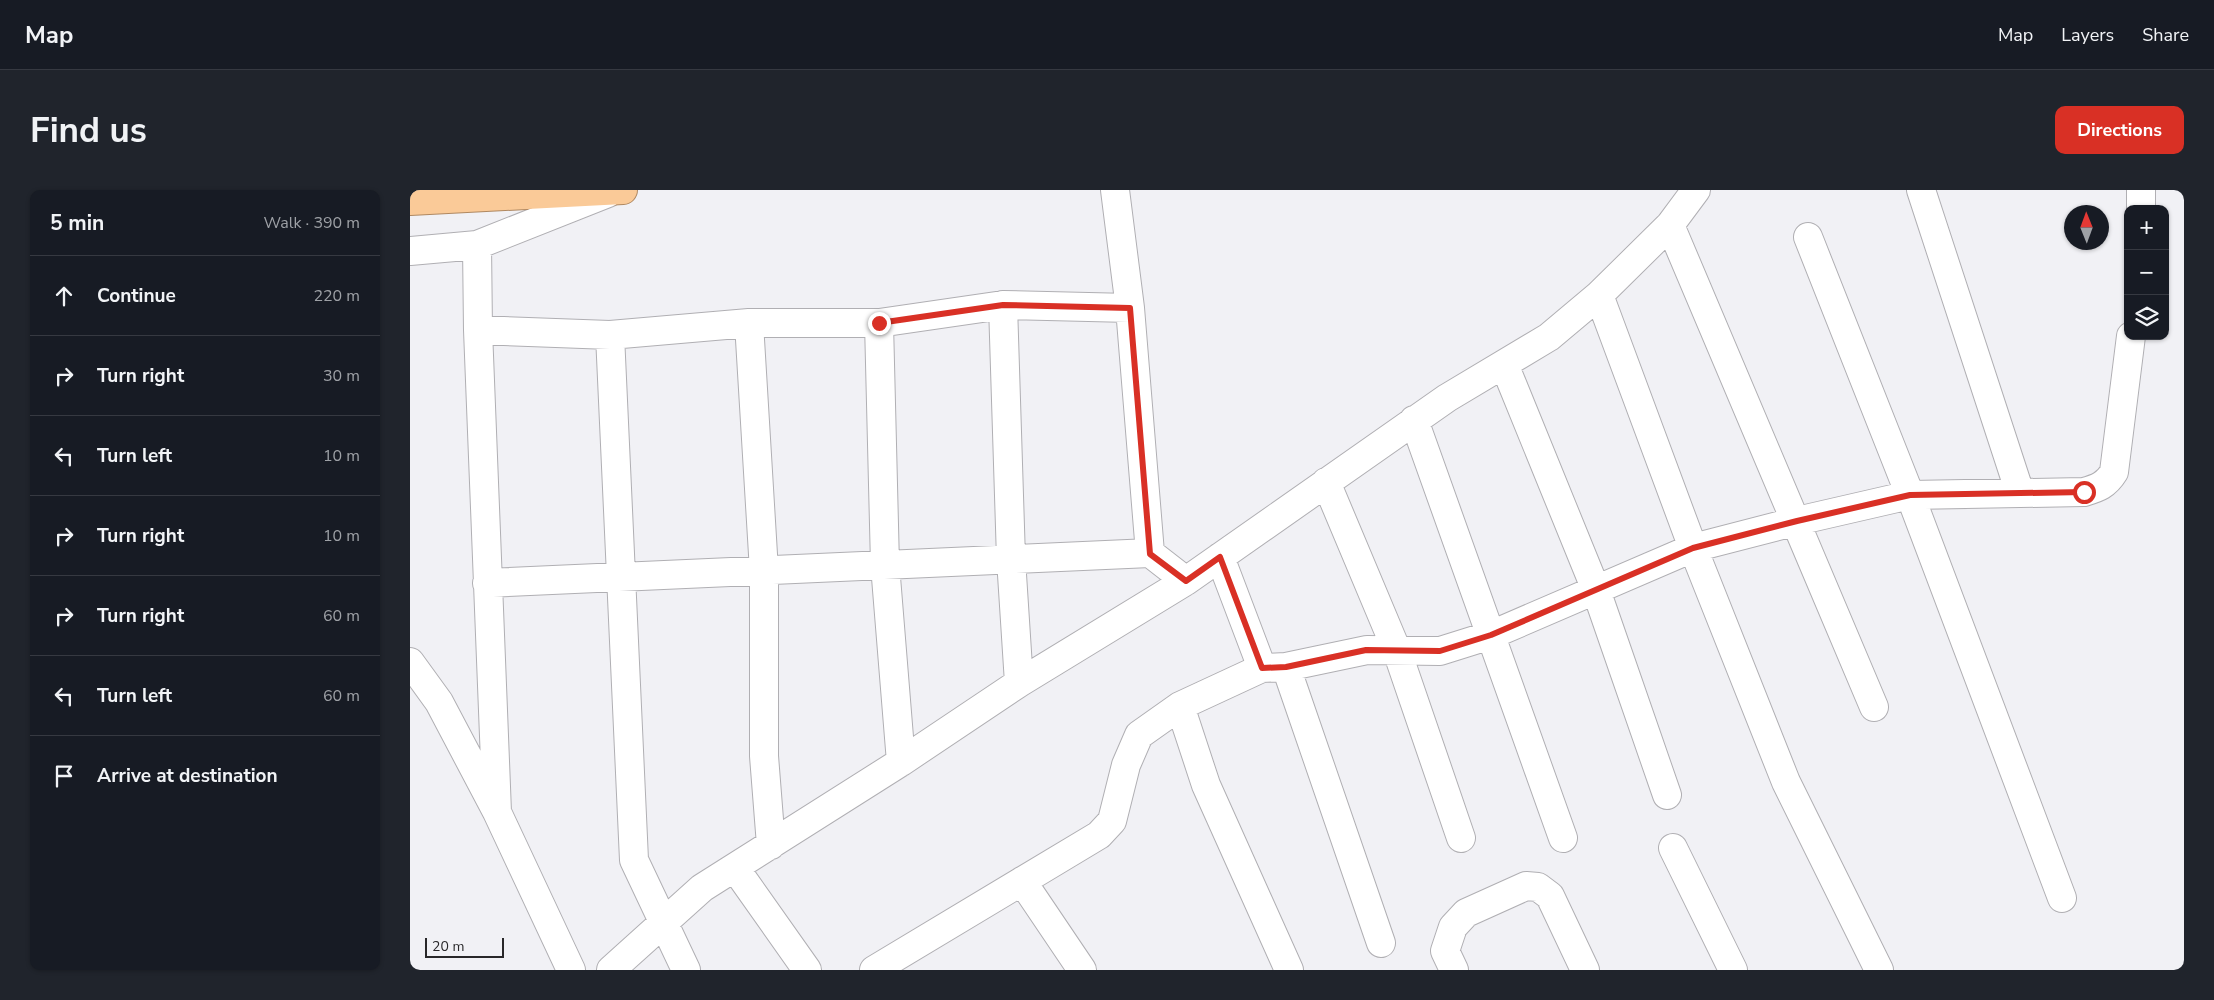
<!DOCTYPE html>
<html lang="en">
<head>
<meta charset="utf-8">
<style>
  :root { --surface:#171b24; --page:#20242c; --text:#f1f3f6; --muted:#9ea1a6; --line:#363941; --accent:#d93025 }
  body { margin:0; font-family:"Nunito Sans",sans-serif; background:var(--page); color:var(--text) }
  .controls { position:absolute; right:15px; top:15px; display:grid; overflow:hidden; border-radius:10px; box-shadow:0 1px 4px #0004 }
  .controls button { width:45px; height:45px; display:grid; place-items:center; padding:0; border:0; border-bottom:1px solid var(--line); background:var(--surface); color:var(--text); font:25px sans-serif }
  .compass { position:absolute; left:1654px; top:15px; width:45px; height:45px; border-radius:50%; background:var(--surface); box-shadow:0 1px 4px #0004; rotate:359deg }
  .scale { position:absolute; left:15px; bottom:12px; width:79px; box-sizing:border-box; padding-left:5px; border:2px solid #282729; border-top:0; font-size:14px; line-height:18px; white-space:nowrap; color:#282729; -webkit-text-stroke:4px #f1f1f5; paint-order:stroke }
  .stop { position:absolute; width:15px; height:15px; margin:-11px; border:4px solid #d93025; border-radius:50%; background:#fff }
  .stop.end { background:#d93025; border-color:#fff; box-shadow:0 1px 5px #0008 }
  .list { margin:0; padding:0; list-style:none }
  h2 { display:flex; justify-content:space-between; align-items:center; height:65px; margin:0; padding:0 20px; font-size:21px }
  h2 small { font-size:16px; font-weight:400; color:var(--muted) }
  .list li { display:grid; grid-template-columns:32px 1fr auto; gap:15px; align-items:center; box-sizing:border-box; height:80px; padding:0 20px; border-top:1px solid var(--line) }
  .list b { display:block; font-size:19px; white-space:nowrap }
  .list em { font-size:16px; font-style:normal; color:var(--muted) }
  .icon { flex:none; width:28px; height:28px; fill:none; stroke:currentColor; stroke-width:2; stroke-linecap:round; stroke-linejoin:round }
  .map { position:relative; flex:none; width:1774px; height:780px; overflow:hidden; border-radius:10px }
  header { display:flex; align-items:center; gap:30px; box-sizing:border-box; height:70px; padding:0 25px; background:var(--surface); border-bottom:1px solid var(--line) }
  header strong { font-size:24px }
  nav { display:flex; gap:28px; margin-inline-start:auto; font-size:18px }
  .intro { display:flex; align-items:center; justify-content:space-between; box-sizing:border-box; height:120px; padding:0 30px }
  h1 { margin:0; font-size:35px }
  .button { padding:12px 22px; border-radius:10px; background:var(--accent); color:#fff; font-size:18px; font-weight:700 }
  main { display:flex; gap:30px; padding:0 30px }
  aside { flex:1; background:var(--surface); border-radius:10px; box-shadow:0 1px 4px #0004 }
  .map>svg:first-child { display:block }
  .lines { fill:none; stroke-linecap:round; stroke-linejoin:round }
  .minor-casing { stroke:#b0afb3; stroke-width:30 }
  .trunk-casing { stroke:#af8861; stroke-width:30 }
  .minor { stroke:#fff; stroke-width:28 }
  .trunk { stroke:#faca98; stroke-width:28 }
  .route { stroke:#d93025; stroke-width:6 }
</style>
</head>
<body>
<header>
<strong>Map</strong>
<nav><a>Map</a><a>Layers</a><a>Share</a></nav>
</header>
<div class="intro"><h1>Find us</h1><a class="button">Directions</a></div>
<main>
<aside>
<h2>5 min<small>Walk · 390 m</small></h2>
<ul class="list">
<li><svg class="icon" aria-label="ahead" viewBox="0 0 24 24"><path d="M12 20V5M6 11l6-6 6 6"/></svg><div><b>Continue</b></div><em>220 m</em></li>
<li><svg class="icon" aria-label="right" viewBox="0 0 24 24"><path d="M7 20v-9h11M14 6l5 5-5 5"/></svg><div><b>Turn right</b></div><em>30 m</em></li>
<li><svg class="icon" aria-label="left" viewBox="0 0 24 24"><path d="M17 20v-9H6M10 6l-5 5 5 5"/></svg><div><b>Turn left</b></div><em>10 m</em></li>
<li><svg class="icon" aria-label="right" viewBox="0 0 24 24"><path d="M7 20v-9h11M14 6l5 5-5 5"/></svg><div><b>Turn right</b></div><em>10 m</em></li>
<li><svg class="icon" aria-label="right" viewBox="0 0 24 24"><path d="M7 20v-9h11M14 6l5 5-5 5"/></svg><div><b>Turn right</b></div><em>60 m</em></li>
<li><svg class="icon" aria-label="left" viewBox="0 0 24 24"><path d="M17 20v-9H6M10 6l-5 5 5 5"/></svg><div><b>Turn left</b></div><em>60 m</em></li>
<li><svg class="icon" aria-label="arrive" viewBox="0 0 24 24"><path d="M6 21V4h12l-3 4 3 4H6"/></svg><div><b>Arrive at destination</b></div></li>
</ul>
</aside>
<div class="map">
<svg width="1774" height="780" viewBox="0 0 1774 780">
  <rect width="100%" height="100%" fill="#f1f1f5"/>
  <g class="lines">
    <g class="minor-casing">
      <path id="minor" d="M705 0 720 118
        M1511 0 1610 303
        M1731 0V19
        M1260 35 1464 517
        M1398 47 1500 305 1652 708
        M67 55 68 140 87 622
        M0 61 67 55 198 3
        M1189 105 1283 358 1376 592 1469 780
        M593 115 601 369 609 493
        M339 133 354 381V566L361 655
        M469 133 475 375 491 572
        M68 140 200 145 339 133H469L593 115 720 118 740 363
        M200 145 224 670 276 780
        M1094 174 1186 400 1257 605
        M1004 230 1153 648
        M916 292 987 461 1051 648
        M810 367 852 478
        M77 393 740 363 776 391
        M0 472 29 512 87 622 161 780
        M876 477 971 753
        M770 516 796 595 879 780
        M1263 658 1323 780
        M325 678 397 780
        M612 691 672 780
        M201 780 292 698 491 572 609 493 776 391 1037 208 1139 147 1189 105 1260 35 1286 0
        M464 780 689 645 702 631 716 575 729 545 770 516 852 478 876 477 957 460 1030 461 1081 445 1283 358 1387 331 1500 305 1674 302C1688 298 1696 295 1704 282L1721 146
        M1044 780 1035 761 1043 737 1056 723 1116 696 1128 697 1140 706 1175 780"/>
    </g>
    <g class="trunk-casing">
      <path id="trunk" d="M0 11 213 0"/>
    </g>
    <use href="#minor" class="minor"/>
    <use href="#trunk" class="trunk"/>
  </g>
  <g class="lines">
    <path class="route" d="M469 133 593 115 720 118 740 364 776 391 810 367 852 478 876 477 956 460 1030 461 1081 445 1283 358 1387 331 1500 305 1674 302"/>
  </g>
</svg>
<div class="controls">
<button>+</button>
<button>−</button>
<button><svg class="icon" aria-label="layers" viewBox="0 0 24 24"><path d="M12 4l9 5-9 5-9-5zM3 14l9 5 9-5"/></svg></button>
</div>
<svg class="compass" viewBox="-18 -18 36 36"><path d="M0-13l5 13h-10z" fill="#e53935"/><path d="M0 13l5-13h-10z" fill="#9ea1a6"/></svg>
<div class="scale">20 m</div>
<div class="stop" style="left:1674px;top:302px"></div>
<div class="stop end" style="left:469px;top:133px"></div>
</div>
</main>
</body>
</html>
